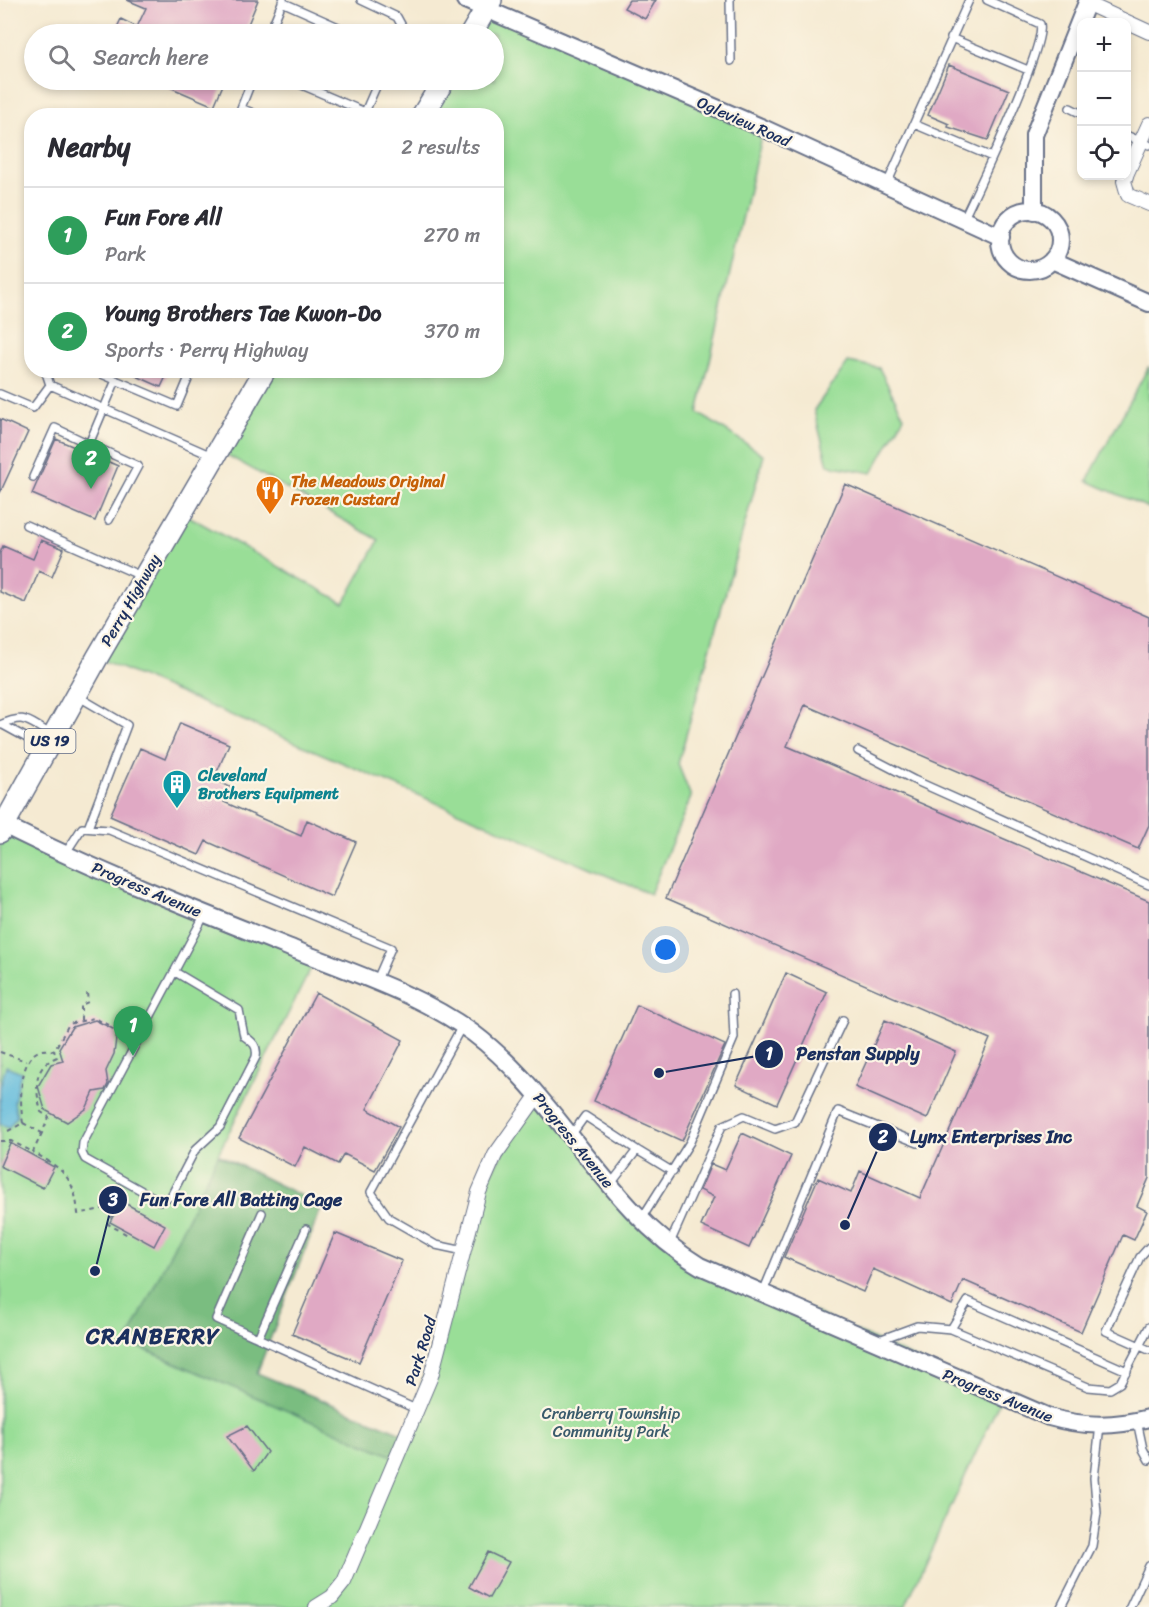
<!DOCTYPE html>
<html lang="en">
<head>
<meta charset="utf-8">
<style>
  :root { --surface:#fff; --page:#f2f2f3; --text:#2b2b33; --muted:#7c7c81; --line:#e1e1e2; --accent:#ea580c }
  body { margin:0; font-family:Sriracha,sans-serif; background:var(--page); color:var(--text) }
  .controls { position:absolute; right:18px; top:18px; display:grid; overflow:hidden; border-radius:12px; box-shadow:0 3px 9px #0003 }
  .controls button { width:54px; height:54px; display:grid; place-items:center; padding:0; border:0; border-bottom:2px solid var(--line); background:var(--surface); color:var(--text); font:30px sans-serif }
  .you { position:absolute; left:666px; top:950px; width:21px; height:21px; margin:-15px; border:4px solid #fff; border-radius:50%; background:#1a73e8; box-shadow:0 0 0 9px #1a73e833 }
  .badge { display:grid; place-items:center; width:39px; height:39px; border-radius:50%; background:var(--accent); color:#fff; font-size:20px; font-weight:700 }
  .pin { position:absolute; translate:-50% -50px; filter:drop-shadow(0 2px 3px #0008) }
  .pin::after { content:''; position:absolute; top:32px; width:21px; height:18px; background:inherit; clip-path:polygon(0 0,100% 0,50% 100%) }
  .list { margin:0; padding:0; list-style:none }
  h2 { display:flex; justify-content:space-between; align-items:center; height:78px; margin:0; padding:0 24px; font-size:26px }
  h2 small { font-size:20px; font-weight:400; color:var(--muted) }
  .list li { display:grid; grid-template-columns:39px 1fr auto; gap:18px; align-items:center; box-sizing:border-box; height:96px; padding:0 24px; border-top:2px solid var(--line) }
  .list b { display:block; font-size:22px; white-space:nowrap }
  .list p { margin:0; font-size:20px; white-space:nowrap; color:var(--muted) }
  .list em { font-size:20px; font-style:normal; color:var(--muted) }
  .icon { flex:none; width:33px; height:33px; fill:none; stroke:currentColor; stroke-width:2; stroke-linecap:round; stroke-linejoin:round }
  .map { position:relative; flex:none; width:1149px; height:1607px; overflow:hidden }
  .search { position:absolute; background:var(--surface); box-shadow:0 3px 9px #0003; left:24px; top:24px; width:480px; height:66px; display:flex; align-items:center; gap:15px; box-sizing:border-box; padding:0 21px; border-radius:33px; color:var(--muted); font-size:22px }
  .panel { position:absolute; background:var(--surface); box-shadow:0 3px 9px #0003; left:24px; top:108px; width:480px; height:270px; border-radius:24px }
  .map>svg:first-child { display:block }
  .green { fill:#99de97; stroke:#5a867a; stroke-width:1.5 }
  .forest { fill:#7abd80; stroke:#4a766f; stroke-width:1.5 }
  .water { fill:#5dbadb; stroke:#3c749c; stroke-width:1.5 }
  .building { fill:#e0a9c4 }
  .lines { fill:none; stroke-linecap:round; stroke-linejoin:round }
  .service-casing { stroke:#677087; stroke-width:10 }
  .minor-casing { stroke:#677087; stroke-width:16 }
  .tertiary-casing { stroke:#677087; stroke-width:20 }
  .primary-casing { stroke:#677087; stroke-width:24 }
  .path { stroke:#677087; stroke-width:2; stroke-dasharray:4.5 4.5; stroke-linecap:butt }
  .service { stroke:#fff; stroke-width:7 }
  .minor { stroke:#fff; stroke-width:14 }
  .tertiary { stroke:#fff; stroke-width:16 }
  .primary { stroke:#fff; stroke-width:21 }
  .labels { text-anchor:middle; stroke-width:4.5; stroke-linejoin:round; paint-order:stroke }
  .shield { fill:#fcf5e5; stroke:#5e6a86; stroke-width:1.5 }
  .shield-label { font-size:15px; font-weight:bold; fill:#1b2f5e }
  .street-label { font-size:16px; fill:#1b2f5e; stroke:#fcf5e5 }
  .food-label { font-size:16px; font-weight:bold; fill:#c56008; stroke:#fcf5e5; text-anchor:start }
  .culture-label { font-size:16px; font-weight:bold; fill:#0d838f; stroke:#fcf5e5; text-anchor:start }
  .park-label { font-size:16px; fill:#3a5b6c; stroke:#fcf5e5 }
  .district-label { font-size:22px; font-weight:bold; letter-spacing:1.5px; fill:#1b2f5e; stroke:#fcf5e5 }
  .leader { fill:none; stroke:#1b2f5e; stroke-width:2 }
  .callout-dot { fill:#1b2f5e; stroke:#fcf5e5; stroke-width:2 }
  .mark-label { font-size:18px; text-anchor:middle; font-weight:bold; fill:#fff }
  .callout-label { font-size:18px; text-anchor:middle; font-weight:bold; fill:#1b2f5e; stroke:#fcf5e5; stroke-width:4.5; stroke-linejoin:round; paint-order:stroke }
</style>
</head>
<body>
<div class="map">
<svg width="1149" height="1607" viewBox="0 0 1149 1607">
  <rect width="100%" height="100%" fill="#fcf5e5"/>
  <filter id="ink" filterUnits="userSpaceOnUse"><feTurbulence type="fractalNoise" baseFrequency=".0167" numOctaves="2"/><feDisplacementMap in="SourceGraphic" scale="12" xChannelSelector="R" yChannelSelector="G"/><feConvolveMatrix kernelMatrix="1 2 1 2 8 2 1 2 1" color-interpolation-filters="sRGB"/></filter>
  <filter id="wash" filterUnits="userSpaceOnUse"><feTurbulence type="fractalNoise" baseFrequency=".008" numOctaves="4" result="noise"/><feDisplacementMap in="SourceGraphic" scale="24" xChannelSelector="R" yChannelSelector="G"/><feGaussianBlur stdDeviation="1.35" result="paint"/><feColorMatrix in="noise" values="0 0 0 0 0 0 0 0 0 0 0 0 0 0 0 0 0 1.4 0 .05"/><feComposite in="paint" operator="in"/></filter>
  <g filter="url(#wash)">
    <rect width="100%" height="100%" fill="#f5ead2"/>
    <path class="green" d="M485 10 763 128 698 413 764 455 678 764 691 797 650 894 97 658 181 512 344 603 379 540 218 450 265 371 496 370V116L422 115 444 80H494V34H471Z
      M848 362 879 368 904 417 872 473 828 465 814 410Z
      M1149 366V508L1087 481Z
      M0 832 316 958 218 1154 310 1201 257 1374 406 1435 479 1192 537 1096 669 1245 1001 1398 905 1607H0Z"/>
    <path class="forest" d="M218 1155 322 1206 257 1373 406 1435 397 1458 127 1342Z"/>
    <path class="water" d="M6 1066 21 1072 14 1102 17 1116 9 1127 0 1124V1087Z"/>
    <g id="blocks">
      <path class="building" d="M127 0H258L244 34H114L121 19 137 27 146 8Z
        M629 0H656L645 19 624 8Z
        M949 65 1009 90 988 140 948 127 949 124 928 115Z
        M153 80H225L214 106Z
        M123 370H169L161 387Z
        M0 419 28 432 0 493Z
        M56 439 118 466 95 521 32 494Z
        M845 484 1149 617V825L1138 849 805 705 787 746 1149 901V1178L1137 1206 1147 1211 1134 1240 1123 1235 1081 1332 963 1280 952 1305 873 1269 863 1292 784 1257 818 1178 851 1193 860 1171 920 1198 990 1039 666 898Z
        M41 540 64 549 52 577 39 571 26 603 0 592V553L3 546 33 559Z
        M180 723 229 744 214 779 230 787 224 802 301 836 307 820 356 842 332 897 206 841 199 855 110 816 140 748 165 759Z
        M786 973 827 992 777 1104 736 1085Z
        M316 993 403 1040 367 1109 399 1127 375 1170 344 1154 338 1164 305 1147 295 1167 239 1138Z
        M637 1005 725 1045 682 1141 594 1101Z
        M95 1020 117 1031 114 1054 106 1071 108 1084 105 1090 94 1092 86 1109 67 1122 45 1110 38 1086 51 1064 63 1061 59 1048 72 1027Z
        M885 1020 956 1052 927 1119 855 1087Z
        M742 1133 791 1156 749 1248 701 1226 714 1197 700 1190 711 1164 725 1170Z
        M10 1143 54 1167 43 1188 0 1166Z
        M121 1201 165 1225 154 1246 110 1222Z
        M335 1233 402 1261 359 1362 292 1334Z
        M247 1426 267 1452 254 1471 227 1436Z
        M488 1552 509 1562 489 1598 469 1587Z"/>
    </g>
  </g>
  <g filter="url(#ink)">
    <use href="#blocks" fill-opacity="0" stroke="#677087" stroke-width="1.5"/>
    <g class="lines">
      <g class="service-casing">
        <path id="service" d="M361 0 397 17 403 28 400 34
          M730 0 731 61
          M282 2 354 34
          M269 34 283 0
          M951 38 1028 70
          M252 80 241 108 260 116
          M290 80 365 112 379 80
          M1070 108 1082 114
          M914 124 992 157
          M1126 135 1149 145
          M887 184 969 0
          M964 218C977 191 1047 44 1040 24L987 0
          M45 370 50 385 212 456
          M92 370 177 406 192 370
          M0 394 33 408 50 385
          M33 477 55 428 89 444
          M109 520 138 466 89 444 116 380
          M26 525 141 576
          M79 697 127 725 88 828
          M0 725C26 713 27 721 51 734
          M3 725 45 748
          M858 751 914 780 1149 885
          M65 854 82 828 109 830 391 948 376 982
          M175 972 239 1010 244 1036C253 1042 258 1046 256 1057L220 1127 195 1150 171 1196 160 1201 85 1159 82 1153 83 1143 205 914
          M462 1026 371 1192 389 1218 436 1245 464 1251
          M572 1134 585 1116 637 1150
          M610 1185 637 1150 673 1172
          M262 1213 216 1319 418 1410
          M642 1218 690 1142 734 1038 732 994
          M670 1243 722 1126 744 1116 775 1129 795 1122 843 1020
          M1149 1247 1140 1257 1106 1331 1149 1350
          M763 1292 838 1111 918 1143
          M951 1329 968 1301 1127 1371
          M258 1338 306 1229
          M879 1340 917 1326 951 1329 1088 1387 1110 1389 1120 1383 1149 1327
          M1137 1421 1143 1449 1149 1460
          M1061 1607 1092 1546 1097 1513 1094 1478 1100 1425
          M1130 1607 1149 1566"/>
      </g>
      <g class="minor-casing">
        <path id="minor" d="M1086 3 1149 32
          M1126 175 1149 124
          M1126 176 1124 181 1128 195 1149 204
          M316 1607 332 1597 344 1582 431 1376 479 1192 495 1155 537 1096"/>
      </g>
      <g class="tertiary-casing">
        <path id="tertiary" d="M465 0 763 128 1001 237
          M1000 240a30 30 0 1 1 60 0a30 30 0 1 1-60 0Z
          M1034 211V135L1088 0
          M1052 260 1149 303
          M4 825C96 871 192 909 288 947 350 972 418 993 473 1033 561 1099 605 1209 700 1266L1049 1417C1084 1427 1114 1427 1149 1418"/>
      </g>
      <g class="primary-casing">
        <path id="primary" d="M471 34 491 0
          M422 116 444 80
          M0 832 97 658 265 370"/>
      </g>
      <path class="path" d="M81 1020V1005L88 1002 87 993
        M0 1052 26 1061
        M23 1123C19 1101 18 1040 54 1051L69 1024 94 1018 109 1025
        M23 1123 42 1133 49 1117 41 1112C36 1090 31 1068 57 1057L54 1051
        M8 1131 23 1123
        M42 1133 33 1152C63 1169 75 1178 78 1214L111 1207 113 1209 108 1224 128 1235
        M0 1141H11L33 1152"/>
      <use href="#service" class="service"/>
      <use href="#minor" class="minor"/>
      <use href="#tertiary" class="tertiary"/>
      <use href="#primary" class="primary"/>
    </g>
  </g>
  <defs>
    <g id="restaurant-pin" transform="scale(1.5)"><path d="M0 17L-7.5 6A9.5 9.5 0 1 1 7.5 6Z" fill="#e8710a" stroke="#fcf5e5"/><path d="M-5-6h1v4h1v-4h1v4h1v-4h1v5L-1.5 .5V6h-2V.5L-5-1ZM5-6V6H3V1.5H1.5Q1.5-4 5-6Z" fill="#fff"/></g>
    <g id="building-pin" transform="scale(1.5)"><path d="M0 17L-7.5 6A9.5 9.5 0 1 1 7.5 6Z" fill="#0f9aa8" stroke="#fcf5e5"/><path d="M-4-6H4V6H1V3H-1V6H-4ZM-2.5-4.3h1.7v1.8h-1.7ZM.8-4.3h1.7v1.8H.8ZM-2.5-1h1.7V.8h-1.7ZM.8-1h1.7V.8H.8Z" fill="#fff"/></g>
  </defs>
  <g fill-rule="evenodd">
    <use href="#restaurant-pin" x="270" y="490"/>
    <use href="#building-pin" x="177" y="784"/>
  </g>
  <g class="labels">
    <rect class="shield" x="24.5" y="729" width="51" height="24" rx="4.5"/>
    <g class="shield-label">
      <text x="50" y="746">US 19</text>
    </g>
    <g class="street-label">
      <text transform="translate(744 121) rotate(24)" y="6">Ogleview Road</text>
      <text transform="translate(130 600) rotate(-60)" y="6">Perry Highway</text>
      <text transform="translate(147 889) rotate(23)" y="6">Progress Avenue</text>
      <text transform="translate(574 1140) rotate(51)" y="6">Progress Avenue</text>
      <text transform="translate(420 1351) rotate(-73)" y="6">Park Road</text>
      <text transform="translate(998 1395) rotate(22)" y="6">Progress Avenue</text>
    </g>
    <g class="food-label">
      <text x="291" y="487">The Meadows Original<tspan x="291" dy="18">Frozen Custard</tspan></text>
    </g>
    <g class="culture-label">
      <text x="198" y="781">Cleveland<tspan x="198" dy="18">Brothers Equipment</tspan></text>
    </g>
    <g class="park-label">
      <text x="611" y="1419">Cranberry Township<tspan x="611" dy="18">Community Park</tspan></text>
    </g>
    <g class="district-label">
      <text x="153" y="1344">CRANBERRY</text>
    </g>
  </g>
  <path class="leader" d="M659 1073L769 1054M845 1225L883 1137M95 1271L113 1200"/>
  <g class="callout-dot">
    <circle cx="659" cy="1073" r="6"/>
    <circle cx="845" cy="1225" r="6"/>
    <circle cx="95" cy="1271" r="6"/>
    <circle cx="769" cy="1054" r="15"/>
    <circle cx="883" cy="1137" r="15"/>
    <circle cx="113" cy="1200" r="15"/>
  </g>
  <g class="mark-label">
    <text x="769" y="1060">1</text>
    <text x="883" y="1143">2</text>
    <text x="113" y="1206">3</text>
  </g>
  <g class="callout-label">
    <text x="858" y="1060">Penstan Supply</text>
    <text x="991" y="1143">Lynx Enterprises Inc</text>
    <text x="241" y="1206">Fun Fore All Batting Cage</text>
  </g>
</svg>
<div class="controls">
<button>+</button>
<button>−</button>
<button><svg class="icon" aria-label="locate" viewBox="0 0 24 24"><circle cx="12" cy="12" r="6"/><path d="M12 2v4M12 18v4M2 12h4M18 12h4"/></svg></button>
</div>
<div class="you"></div>
<div class="pin badge" style="left:133px;top:1056px;background:#2e9e5b">1</div>
<div class="pin badge" style="left:91px;top:489px;background:#2e9e5b">2</div>
<div class="search"><svg class="icon" aria-label="search" viewBox="0 0 24 24"><circle cx="10" cy="10" r="6"/><path d="M15 15l6 6"/></svg>Search here</div>
<section class="panel">
<h2>Nearby<small>2 results</small></h2>
<ul class="list">
<li><span class="badge" style="background:#2e9e5b">1</span><div><b>Fun Fore All</b><p>Park</p></div><em>270 m</em></li>
<li><span class="badge" style="background:#2e9e5b">2</span><div><b>Young Brothers Tae Kwon-Do</b><p>Sports · Perry Highway</p></div><em>370 m</em></li>
</ul>
</section>
</div>
</body>
</html>
